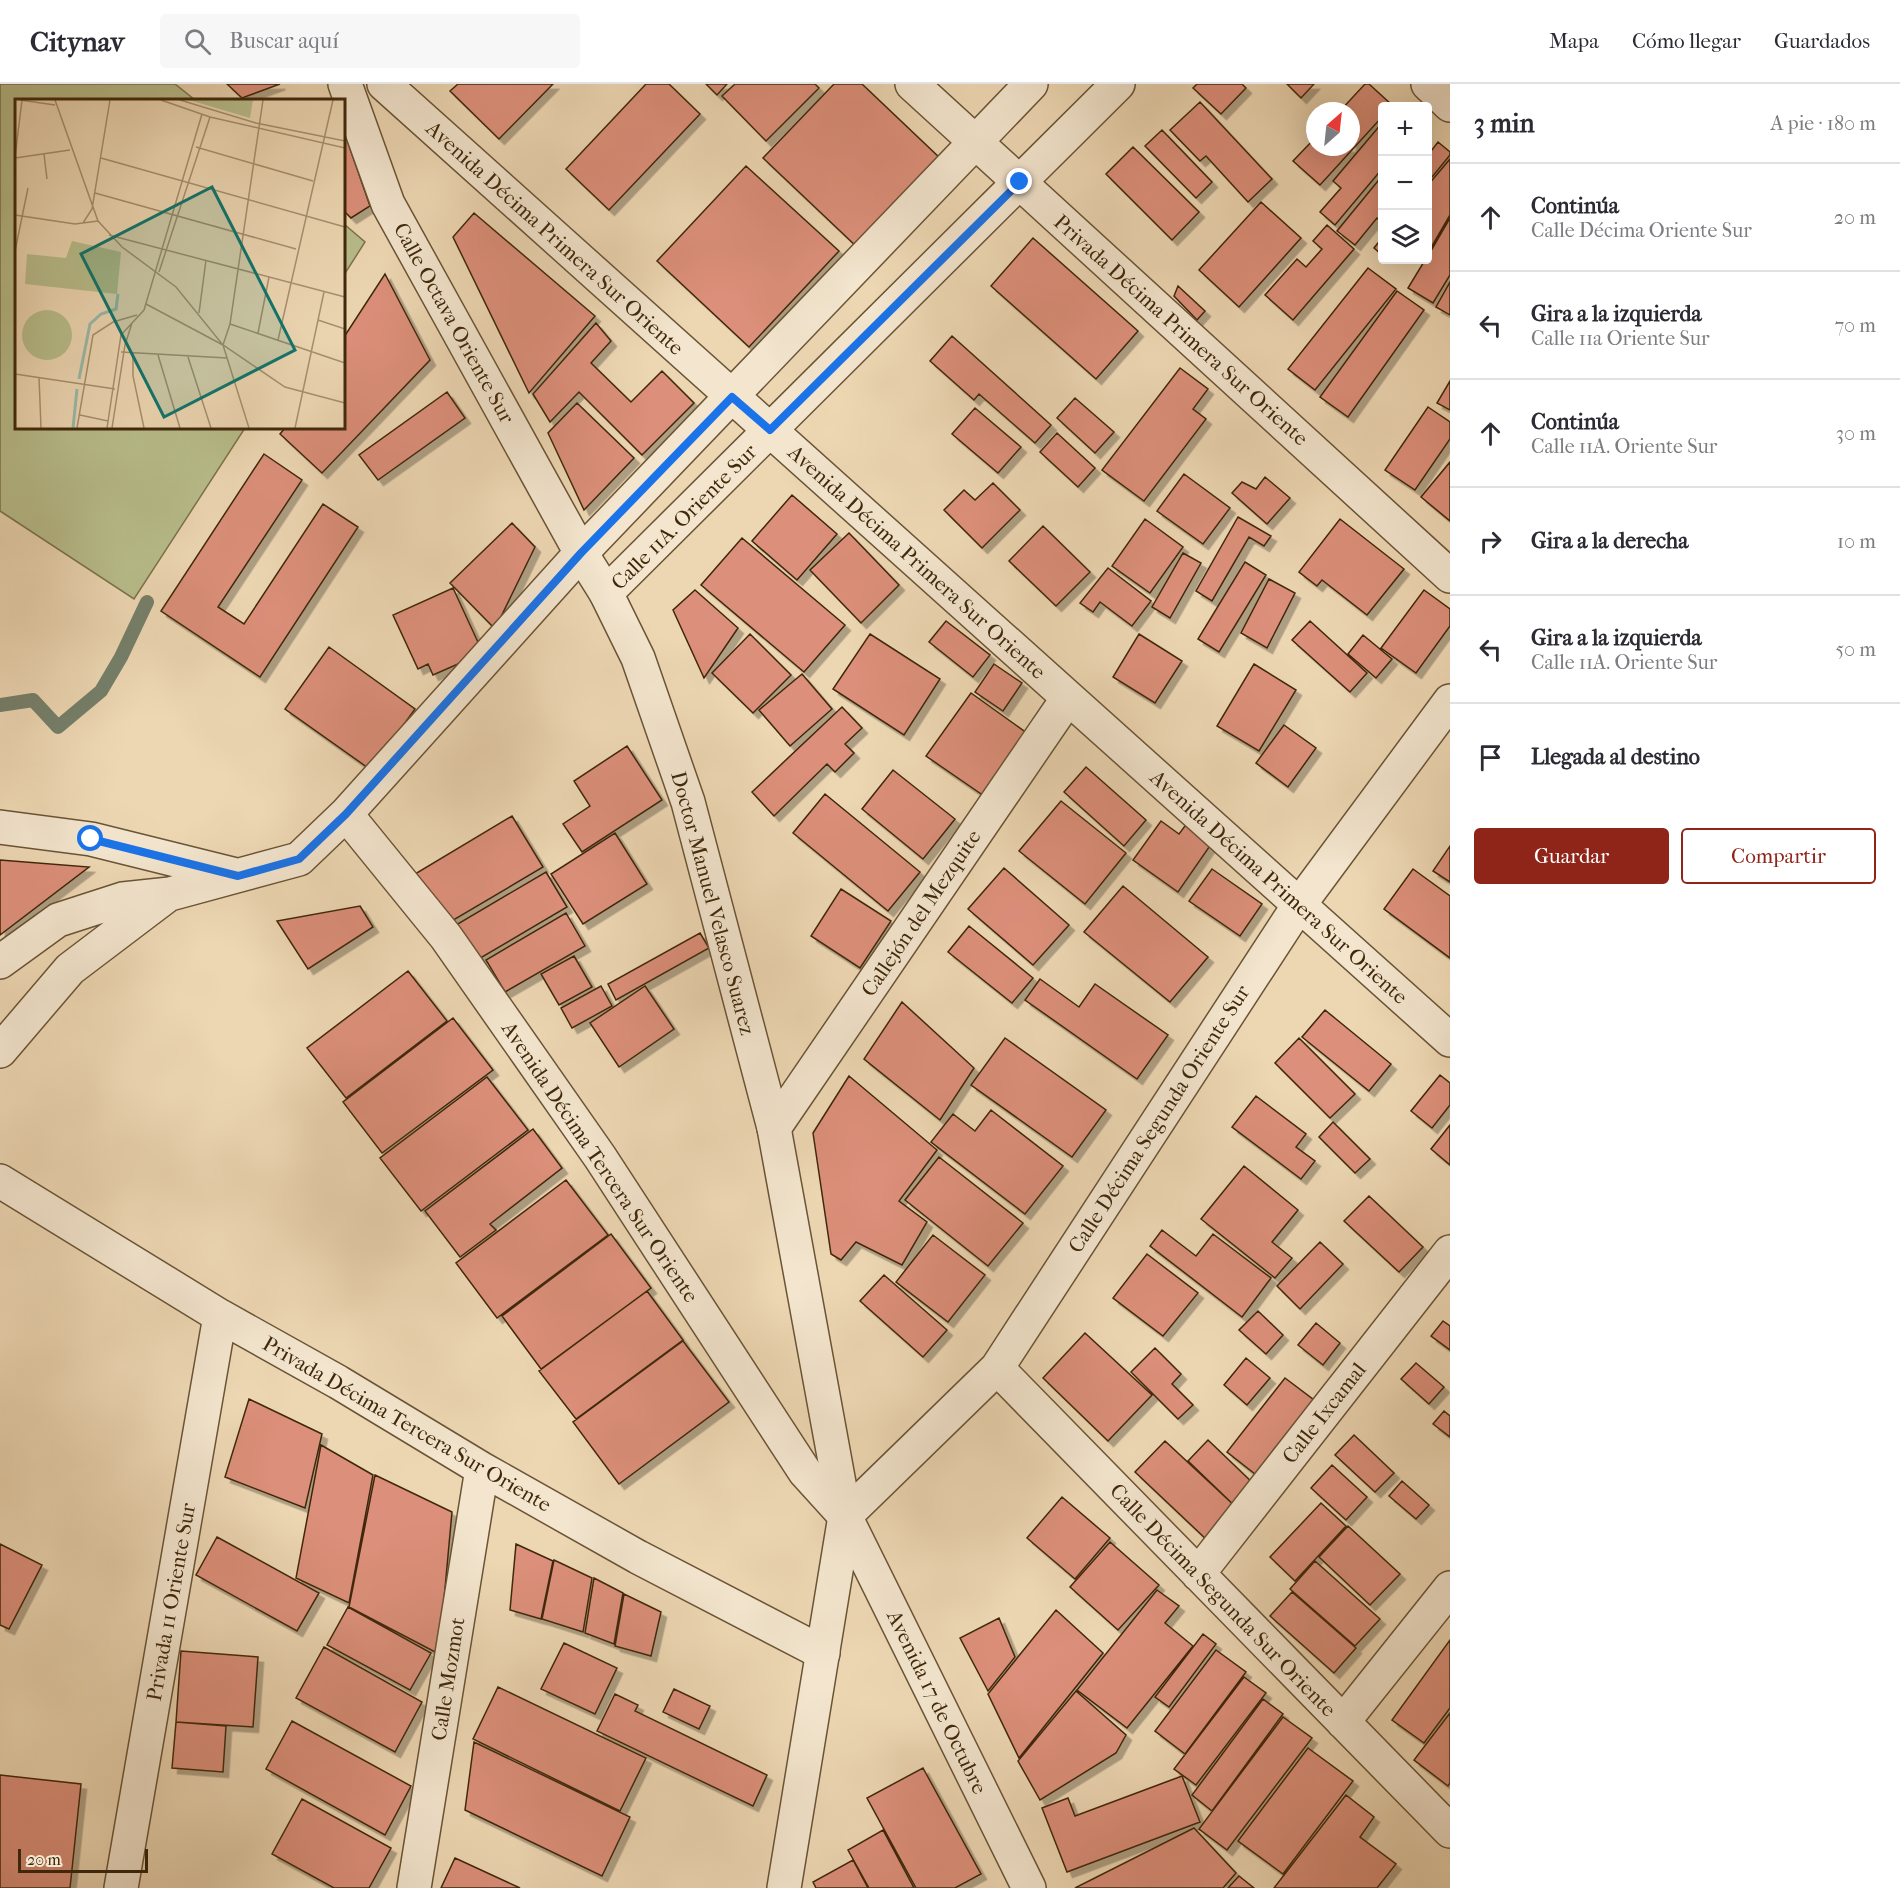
<!DOCTYPE html>
<html lang="es">
<head>
<meta charset="utf-8">
<style>
  :root { --surface:#fff; --page:#f7f7f7; --text:#2b2b33; --muted:#7c7c81; --line:#e1e1e2; --accent:#8f2418 }
  body { margin:0; font-family:"IM FELL French Canon",serif; background:var(--page); color:var(--text) }
  .controls { position:absolute; right:18px; top:18px; display:grid; overflow:hidden; border-radius:6px; box-shadow:0 6px 24px #0002 }
  .controls button { width:54px; height:54px; display:grid; place-items:center; padding:0; border:0; border-bottom:2px solid var(--line); background:var(--surface); color:var(--text); font:30px sans-serif }
  .compass { position:absolute; left:1306px; top:18px; width:54px; height:54px; border-radius:50%; background:var(--surface); box-shadow:0 6px 24px #0002; rotate:27deg }
  .scale { position:absolute; left:18px; bottom:15px; width:130px; box-sizing:border-box; padding-left:6px; border:3px solid #3f280b; border-top:0; font-size:16px; line-height:21px; white-space:nowrap; color:#3f280b; -webkit-text-stroke:4px #f3e5ce; paint-order:stroke }
  .stop { position:absolute; width:18px; height:18px; margin:-14px; border:4px solid #1a73e8; border-radius:50%; background:#fff }
  .stop.end { background:#1a73e8; border-color:#fff; box-shadow:0 2px 6px #0008 }
  .list { margin:0; padding:0; list-style:none }
  h2 { display:flex; justify-content:space-between; align-items:center; height:78px; margin:0; padding:0 24px; font-size:26px }
  h2 small { font-size:20px; font-weight:400; color:var(--muted) }
  .list li { display:grid; grid-template-columns:39px 1fr auto; gap:18px; align-items:center; box-sizing:border-box; height:108px; padding:0 24px; border-top:2px solid var(--line) }
  .list b { display:block; font-size:22px; white-space:nowrap }
  .list p { margin:0; font-size:20px; white-space:nowrap; color:var(--muted) }
  .list em { font-size:20px; font-style:normal; color:var(--muted) }
  .actions { display:flex; gap:12px; padding:18px 24px }
  .actions a { flex:1; padding:14px 0; border:2px solid var(--accent); border-radius:6px; text-align:center; font-size:21px; color:var(--accent) }
  .actions .main { background:var(--accent); color:#fff }
  .icon { flex:none; width:33px; height:33px; fill:none; stroke:currentColor; stroke-width:2; stroke-linecap:round; stroke-linejoin:round }
  .map { position:relative; flex:none; width:1450px; height:1804px; overflow:hidden }
  header { display:flex; align-items:center; gap:36px; box-sizing:border-box; height:84px; padding:0 30px; background:var(--surface); border-bottom:2px solid var(--line) }
  header strong { font-size:28px }
  nav { display:flex; gap:33px; margin-inline-start:auto; font-size:21px }
  .search { width:420px; height:54px; background:var(--page); display:flex; align-items:center; gap:15px; box-sizing:border-box; padding:0 21px; border-radius:6px; color:var(--muted); font-size:22px }
  main { display:flex }
  aside { flex:1; background:var(--surface) }
  .map>svg:first-child { display:block }
  .pitch { fill:#b8be8c; stroke:#7c734c; stroke-width:1.5 }
  .lines { fill:none; stroke-linecap:round; stroke-linejoin:round }
  .stream { stroke:#75806b; stroke-width:14 }
  .building { fill:#dc8f7a; stroke:#3f280b; stroke-width:1.5; filter:url(#shadow) }
  .minor-casing { stroke:#6a5435; stroke-width:36 }
  .tertiary-casing { stroke:#6a5435; stroke-width:36 }
  .minor { stroke:#f3e5ce; stroke-width:33 }
  .tertiary { stroke:#f3e5ce; stroke-width:33 }
  .route { stroke:#1a73e8; stroke-width:8 }
  .labels { text-anchor:middle; stroke-width:4.5; stroke-linejoin:round; paint-order:stroke }
  .street-label { font-size:21px; fill:#3f280b; stroke:#f3e5ce }
  .inset-river { fill:none; stroke:#99baab; stroke-width:3 }
  .inset-road { fill:none; stroke:#a79170; stroke-width:1.5 }
  .view { fill:#0f766e; fill-opacity:0.15; stroke:#0f766e; stroke-width:3 }
  .inset-edge { fill:none; stroke:#3f280b; stroke-width:3 }
</style>
</head>
<body>
<header>
<strong>Citynav</strong>
<div class="search"><svg class="icon" aria-label="search" viewBox="0 0 24 24"><circle cx="10" cy="10" r="6"/><path d="M15 15l6 6"/></svg>Buscar aquí</div>
<nav><a>Mapa</a><a>Cómo llegar</a><a>Guardados</a></nav>
</header>
<main>
<div class="map">
<svg width="1450" height="1804" viewBox="0 0 1450 1804">
  <defs>
    <filter id="shadow"><feDropShadow dx="5.5" dy="5.5" stdDeviation="0" flood-color="#0004"/></filter>
  </defs>
  <rect width="100%" height="100%" fill="#edd7b3"/>
  <filter id="stains"><feTurbulence type="fractalNoise" baseFrequency=".00333" numOctaves="4"/><feColorMatrix values="0 0 0 0 .2 0 0 0 0 .09 0 0 0 0 .02 0 0 0 .5 -.17"/></filter>
  <radialGradient id="worn" r=".72"><stop offset=".6" stop-color="#630" stop-opacity="0"/><stop offset="1" stop-color="#630" stop-opacity=".3"/></radialGradient>
  <path class="pitch" d="M0 0H175L195 16H16V344H245L134 515 0 427Z
    M344 140 365 158 344 191Z"/>
  <g class="lines">
    <path class="stream" d="M0 621 33 616 58 643 101 607 121 573 147 518"/>
  </g>
  <path class="building" d="M227 0H280L242 14Z
    M458 0H553L499 55 450 7Z
    M646 0H669L700 30 609 126 566 85Z
    M706 0H727L717 11Z
    M735 0H815L819 4 766 57 722 12Z
    M834 0H862L942 76 858 164 763 74Z
    M1197 0H1242L1246 4 1221 30 1193 4Z
    M1287 0H1314L1301 14Z
    M1365 0H1369L1393 22H1382V33L1320 101 1293 77 1315 54V63H1351V27H1340Z
    M1200 18 1272 95 1248 118 1206 72 1200 77 1170 46Z
    M1382 39V85L1335 141 1320 128 1341 104 1333 97Z
    M1162 46 1212 98 1196 114 1145 62Z
    M344 47 370 122 351 134 344 127Z
    M1438 58 1450 68V71L1428 98V71Z
    M1133 63 1199 128 1172 156 1106 90Z
    M1450 75V131L1428 169V101Z
    M746 82 839 167 749 263 657 177Z
    M1382 92V138L1377 134 1355 161 1337 147Z
    M1261 118 1301 154 1239 223 1199 186Z
    M474 129 595 232 529 309 453 153Z
    M1450 134V191L1433 219 1408 204 1425 176H1428V172Z
    M1327 141 1354 165 1293 236 1265 211 1297 175 1306 183 1322 165 1313 157Z
    M1033 154 1138 247 1096 295 991 202Z
    M1382 154V171L1374 164Z
    M1368 184 1396 205 1315 306 1288 285Z
    M385 190 430 276 322 389 280 350 285 344H344V253Z
    M1450 198V231L1436 223Z
    M1178 202 1205 227 1197 236 1174 212Z
    M1397 207 1424 226 1348 333 1320 313Z
    M596 239 611 257 591 279 631 318 662 287 694 319 642 371 579 308 550 338 533 310Z
    M952 252 1051 341 1035 359 979 310 974 316 930 277Z
    M1180 284 1208 305 1193 325 1206 335 1144 417 1102 386Z
    M1450 297V326L1437 319Z
    M447 308 465 334 378 396 359 371Z
    M1075 314 1114 348 1095 369 1057 334Z
    M577 319 634 374 584 426 548 349Z
    M1428 323 1450 338V355L1415 406 1385 386Z
    M975 324 1021 363 998 389 952 350Z
    M1057 349 1095 384 1078 403 1040 368Z
    M264 370 302 396 218 523 244 540 323 420 358 443 260 593 161 527Z
    M1450 378V437L1421 413Z
    M1184 390 1230 424 1203 460 1157 427Z
    M1265 393 1290 414 1267 440 1232 409 1242 398 1256 405Z
    M993 399 1020 426 982 464 944 426 964 406 975 416Z
    M792 411 837 450 797 496 752 457Z
    M1238 433 1271 452 1264 462 1249 453 1212 517 1196 507Z
    M1145 435 1183 463 1150 509 1112 482Z
    M1340 435 1404 485 1367 531 1322 496 1317 502 1299 488Z
    M512 439 535 463 495 545 450 499Z
    M1043 442 1090 488 1056 522 1009 477Z
    M849 449 899 501 861 539 810 486Z
    M742 454 845 541 804 588 701 501Z
    M1183 469 1201 479 1170 534 1152 523Z
    M1245 478 1266 491 1219 568 1198 555Z
    M1108 484 1151 517 1132 542 1100 518 1093 528 1080 519Z
    M1269 495 1295 509 1267 564 1241 549Z
    M453 504 483 569 433 591 428 580 418 585 393 531Z
    M695 506 738 544 704 594 673 526Z
    M1424 506 1450 525V542L1416 589 1381 564Z
    M946 537 990 571 973 593 929 558Z
    M1310 537 1367 589 1350 608 1292 556Z
    M750 550 791 591 753 629 712 589Z
    M870 550 940 595 904 651 833 605Z
    M1139 550 1182 577 1155 619 1113 593Z
    M1363 551 1392 575 1376 594 1348 570Z
    M329 563 415 625 371 686 285 625Z
    M994 580 1022 599 1003 627 975 608Z
    M1254 580 1296 606 1259 667 1217 642Z
    M802 590 832 625 790 662 759 626Z
    M971 609 1031 652 987 714 926 672Z
    M842 623 862 644 845 660 854 669 835 688 827 680 774 732 752 708Z
    M1284 641 1316 664 1288 703 1256 679Z
    M627 662 662 716 582 768 563 740 590 722 574 697Z
    M1086 683 1146 736 1124 762 1064 708Z
    M893 686 955 735 923 775 862 725Z
    M825 710 920 788 888 827 793 749Z
    M1061 717 1126 769 1085 820 1019 767Z
    M512 732 543 783 445 841 415 790Z
    M1161 737 1179 750 1188 738 1214 756 1178 808 1133 776Z
    M615 749 647 800 583 840 551 790Z
    M1450 762V798L1433 787Z
    M0 776 89 783 0 851Z
    M1004 784 1069 841 1033 881 968 825Z
    M1212 785 1262 820 1240 852 1189 817Z
    M1413 785 1450 812V874L1384 825Z
    M546 788 567 823 477 876 456 841Z
    M1123 802 1208 873 1170 918 1084 848Z
    M841 805 891 837 860 884 811 852Z
    M360 822 373 843 308 885 277 837Z
    M566 829 585 862 505 908 486 876Z
    M969 842 1033 894 1012 919 948 868Z
    M700 849 709 864 616 916 608 900Z
    M574 872 592 903 559 921 541 890Z
    M408 887 447 937 346 1014 307 964Z
    M1040 895 1079 923 1095 900 1168 951 1137 995 1025 916Z
    M601 902 612 922 572 944 561 924Z
    M645 902 674 945 619 983 590 939Z
    M902 918 974 984 940 1036 864 975Z
    M1325 926 1391 980 1369 1007 1302 953Z
    M453 934 493 986 382 1069 343 1018Z
    M1005 954 1106 1026 1072 1073 971 1001Z
    M1299 954 1355 1010 1330 1034 1275 979Z
    M1440 991 1450 999V1021L1432 1044 1411 1027Z
    M849 992 937 1066 899 1117 927 1138 902 1181 856 1158 841 1176 831 1170 813 1049Z
    M487 993 528 1046 421 1127 380 1074Z
    M1256 1012 1306 1050 1296 1063 1315 1077 1301 1095 1232 1043Z
    M991 1026 1063 1082 1025 1130 931 1058 953 1030 975 1047Z
    M1333 1038 1370 1075 1355 1089 1319 1053Z
    M1450 1041V1081L1431 1065Z
    M533 1045 562 1084 490 1140 496 1146 460 1173 425 1127Z
    M939 1073 1023 1139 988 1182 905 1116Z
    M1244 1082 1298 1126 1272 1158 1292 1174 1275 1194 1201 1135Z
    M566 1096 608 1151 497 1234 456 1179Z
    M1369 1112 1423 1163 1399 1188 1344 1137Z
    M1162 1146 1196 1172 1213 1150 1271 1194 1242 1233 1150 1162Z
    M611 1150 651 1204 541 1285 502 1232Z
    M933 1151 985 1191 948 1238 896 1198Z
    M1320 1158 1343 1180 1300 1225 1277 1202Z
    M1147 1170 1198 1209 1163 1252 1113 1214Z
    M884 1191 947 1246 923 1273 860 1217Z
    M647 1207 683 1256 576 1335 539 1287Z
    M1258 1227 1283 1251 1266 1270 1239 1246Z
    M1443 1237 1450 1242V1266L1431 1252Z
    M1316 1239 1340 1259 1323 1281 1298 1261Z
    M1085 1249 1152 1311 1108 1357 1043 1294Z
    M683 1257 729 1318 619 1400 573 1338Z
    M1155 1264 1181 1290 1172 1300 1193 1321 1178 1335 1131 1288Z
    M1246 1274 1270 1294 1247 1321 1224 1301Z
    M1416 1279 1444 1303 1429 1320 1401 1295Z
    M1285 1294 1314 1316 1255 1390 1227 1368Z
    M249 1315 322 1350 305 1424 225 1393Z
    M1444 1327 1450 1332V1353L1433 1340Z
    M1354 1351 1394 1389 1375 1408 1335 1371Z
    M1208 1356 1258 1404 1238 1425 1188 1377Z
    M1165 1357 1238 1425 1208 1457 1135 1388Z
    M321 1361 373 1391 349 1519 296 1494Z
    M1332 1381 1367 1413 1346 1436 1311 1404Z
    M375 1391 452 1428 439 1570 349 1523Z
    M1402 1397 1429 1421 1416 1435 1389 1412Z
    M1062 1413 1110 1454 1075 1495 1027 1454Z
    M1321 1419 1346 1442 1295 1497 1270 1473Z
    M1348 1442 1400 1490 1370 1521 1319 1473Z
    M217 1453 319 1509 297 1547 196 1491Z
    M1110 1458 1159 1501 1118 1546 1070 1503Z
    M0 1460 42 1481 9 1545 0 1541Z
    M516 1460 553 1477 541 1535 510 1526Z
    M554 1476 592 1494 583 1548 542 1535Z
    M1315 1477 1380 1535 1355 1562 1290 1505Z
    M594 1494 623 1509 614 1560 585 1549Z
    M1157 1506 1179 1522 1165 1539 1193 1562 1127 1644 1077 1606Z
    M1292 1508 1356 1564 1334 1589 1270 1532Z
    M624 1510 661 1528 651 1572 615 1562Z
    M348 1523 431 1569 410 1606 327 1561Z
    M1056 1526 1103 1569 1019 1674 988 1610Z
    M999 1534 1015 1573 988 1607 960 1554Z
    M1203 1550 1216 1560 1169 1623 1155 1613Z
    M1450 1556V1624L1424 1659 1392 1636Z
    M564 1559 617 1584 595 1630 541 1605Z
    M324 1563 422 1618 395 1668 296 1614Z
    M1216 1566 1246 1588 1185 1670 1155 1647Z
    M181 1567 258 1573 253 1643 176 1638Z
    M1244 1593 1266 1609 1196 1701 1174 1685Z
    M498 1603 646 1674 620 1727 473 1655Z
    M674 1605 710 1622 699 1645 663 1628Z
    M1076 1607 1126 1651 1116 1669 1040 1716 1018 1677Z
    M615 1610 638 1621 635 1627 767 1691 753 1722 597 1647Z
    M1263 1615 1283 1630 1212 1727 1192 1711Z
    M1450 1629V1699L1448 1702 1414 1676Z
    M1283 1633 1312 1654 1227 1766 1199 1745Z
    M292 1637 411 1702 385 1751 266 1685Z
    M176 1638 226 1642 223 1688 172 1684Z
    M474 1658 630 1733 602 1792 465 1726Z
    M1308 1664 1353 1697 1283 1790 1238 1757Z
    M923 1684 981 1790 955 1804H916L867 1714Z
    M0 1691 81 1700 70 1804H0Z
    M1182 1692 1200 1738 1067 1788 1042 1724 1068 1714 1075 1732Z
    M1346 1711 1374 1733 1360 1753 1396 1780 1377 1804H1274Z
    M302 1715 391 1764 369 1804H334L272 1770Z
    M1194 1744 1236 1789 1223 1804H1075Z
    M883 1746 914 1804H869L848 1766Z
    M455 1774 520 1804H441Z
    M853 1776 868 1804H816L813 1798Z
    M1239 1792 1254 1804H1228Z"/>
  <g class="lines">
    <g class="minor-casing">
      <path id="minor" d="M384 0 1450 956
        M912 0 1450 492
        M1428 0 1450 21
        M606 509 1118 0
        M346 730 446 853 600 1073 805 1388 845 1432 1029 1804
        M0 743 91 755 236 791
        M0 878 58 836 123 815 170 810 299 775 346 730 581 469 1031 0
        M0 967 70 885 169 810
        M774 1044 1068 614
        M0 1097 220 1232 338 1298 482 1385 638 1473 823 1569
        M997 1284 1450 1747
        M845 1432 997 1284 1299 821 1450 617
        M1198 1490 1450 1168
        M1343 1638 1450 1504
        M121 1804 220 1232
        M414 1804 482 1385"/>
    </g>
    <g class="tertiary-casing">
      <path id="tertiary" d="M345 0 388 120 581 469 606 509 638 574 688 718 774 1044 845 1432 784 1804"/>
    </g>
    <use href="#minor" class="minor"/>
    <use href="#tertiary" class="tertiary"/>
  </g>
  <g class="lines">
    <path class="route" d="M91 755 238 792 299 775 346 730 581 469 732 313 770 346 1020 98"/>
  </g>
  <g class="labels">
    <g class="street-label">
      <text transform="translate(555 154) rotate(42)" y="7">Avenida Décima Primera Sur Oriente</text>
      <text transform="translate(454 239) rotate(61)" y="7">Calle Octava Oriente Sur</text>
      <text transform="translate(1181 246) rotate(42)" y="7">Privada Décima Primera Sur Oriente</text>
      <text transform="translate(684 433) rotate(-45)" y="7">Calle 11A. Oriente Sur</text>
      <text transform="translate(917 478) rotate(42)" y="7">Avenida Décima Primera Sur Oriente</text>
      <text transform="translate(1279 803) rotate(42)" y="7">Avenida Décima Primera Sur Oriente</text>
      <text transform="translate(713 819) rotate(75)" y="7">Doctor Manuel Velasco Suarez</text>
      <text transform="translate(921 829) rotate(-56)" y="7">Callejón del Mezquite</text>
      <text transform="translate(1159 1035) rotate(-57)" y="7">Calle Décima Segunda Oriente Sur</text>
      <text transform="translate(600 1078) rotate(56)" y="7">Avenida Décima Tercera Sur Oriente</text>
      <text transform="translate(1324 1329) rotate(-52)" y="7">Calle Ixcamal</text>
      <text transform="translate(407 1340) rotate(30)" y="7">Privada Décima Tercera Sur Oriente</text>
      <text transform="translate(1223 1516) rotate(46)" y="7">Calle Décima Segunda Sur Oriente</text>
      <text transform="translate(171 1518) rotate(-80)" y="7">Privada 11 Oriente Sur</text>
      <text transform="translate(448 1595) rotate(-81)" y="7">Calle Mozmot</text>
      <text transform="translate(937 1618) rotate(64)" y="7">Avenida 17 de Octubre</text>
    </g>
  </g>
  <g transform="translate(15 15)">
    <rect width="330" height="330" fill="#edd7b3"/>
    <path d="M174 1H238L235 19Z" fill="#b8be8c"/>
    <path d="M57 142 106 153 102 195 10 185 12 155 51 159ZM7 236a25 25 0 1 1 50 0a25 25 0 1 1-50 0Z" fill="#b8be8c"/>
    <path class="inset-river" d="M64 280 75 225 86 215 101 210 103 195M58 329 62 290"/>
    <path class="inset-road" d="M5 1 40 6M40 1 83 122 107 148 161 188 208 246 234 329M146 1 195 18 330 49M165 1 241 24 330 42M181 48 298 82M29 55 32 80M0 58 7 1M0 59 55 51M86 59 330 128M80 94 281 150M0 116 60 125 83 122M68 124 77 110 95 1M94 136 330 198M0 152 13 89M144 173 195 18M131 205 208 246 270 288 330 304M184 214 191 161M303 221 330 230M215 225 330 264M243 234 254 178M263 241 318 1M208 246 215 225 248 1M106 253 212 259M118 254V277L129 329M143 256 165 329M173 258 196 329M0 275 100 290M24 278 26 329M65 316 93 322M62 329 78 236 98 223 122 216M92 329 106 236 129 211 187 15M97 329 110 246 117 224M280 329 309 193"/>
    <path class="view" d="M197 88 280 251 149 318 66 155Z"/>
    <rect width="330" height="330" class="inset-edge"/>
  </g>
  <rect width="100%" height="100%" filter="url(#stains)"/>
  <rect width="100%" height="100%" fill="url(#worn)"/>
</svg>
<div class="controls">
<button>+</button>
<button>−</button>
<button><svg class="icon" aria-label="layers" viewBox="0 0 24 24"><path d="M12 4l9 5-9 5-9-5zM3 14l9 5 9-5"/></svg></button>
</div>
<svg class="compass" viewBox="-18 -18 36 36"><path d="M0-13l5 13h-10z" fill="#e53935"/><path d="M0 13l5-13h-10z" fill="#7c7c81"/></svg>
<div class="scale">20 m</div>
<div class="stop" style="left:91px;top:755px"></div>
<div class="stop end" style="left:1020px;top:98px"></div>
</div>
<aside>
<h2>3 min<small>A pie · 180 m</small></h2>
<ul class="list">
<li><svg class="icon" aria-label="ahead" viewBox="0 0 24 24"><path d="M12 20V5M6 11l6-6 6 6"/></svg><div><b>Continúa</b><p>Calle Décima Oriente Sur</p></div><em>20 m</em></li>
<li><svg class="icon" aria-label="left" viewBox="0 0 24 24"><path d="M17 20v-9H6M10 6l-5 5 5 5"/></svg><div><b>Gira a la izquierda</b><p>Calle 11a Oriente Sur</p></div><em>70 m</em></li>
<li><svg class="icon" aria-label="ahead" viewBox="0 0 24 24"><path d="M12 20V5M6 11l6-6 6 6"/></svg><div><b>Continúa</b><p>Calle 11A. Oriente Sur</p></div><em>30 m</em></li>
<li><svg class="icon" aria-label="right" viewBox="0 0 24 24"><path d="M7 20v-9h11M14 6l5 5-5 5"/></svg><div><b>Gira a la derecha</b></div><em>10 m</em></li>
<li><svg class="icon" aria-label="left" viewBox="0 0 24 24"><path d="M17 20v-9H6M10 6l-5 5 5 5"/></svg><div><b>Gira a la izquierda</b><p>Calle 11A. Oriente Sur</p></div><em>50 m</em></li>
<li><svg class="icon" aria-label="arrive" viewBox="0 0 24 24"><path d="M6 21V4h12l-3 4 3 4H6"/></svg><div><b>Llegada al destino</b></div></li>
</ul>
<div class="actions"><a class="main">Guardar</a><a>Compartir</a></div>
</aside>
</main>
</body>
</html>
